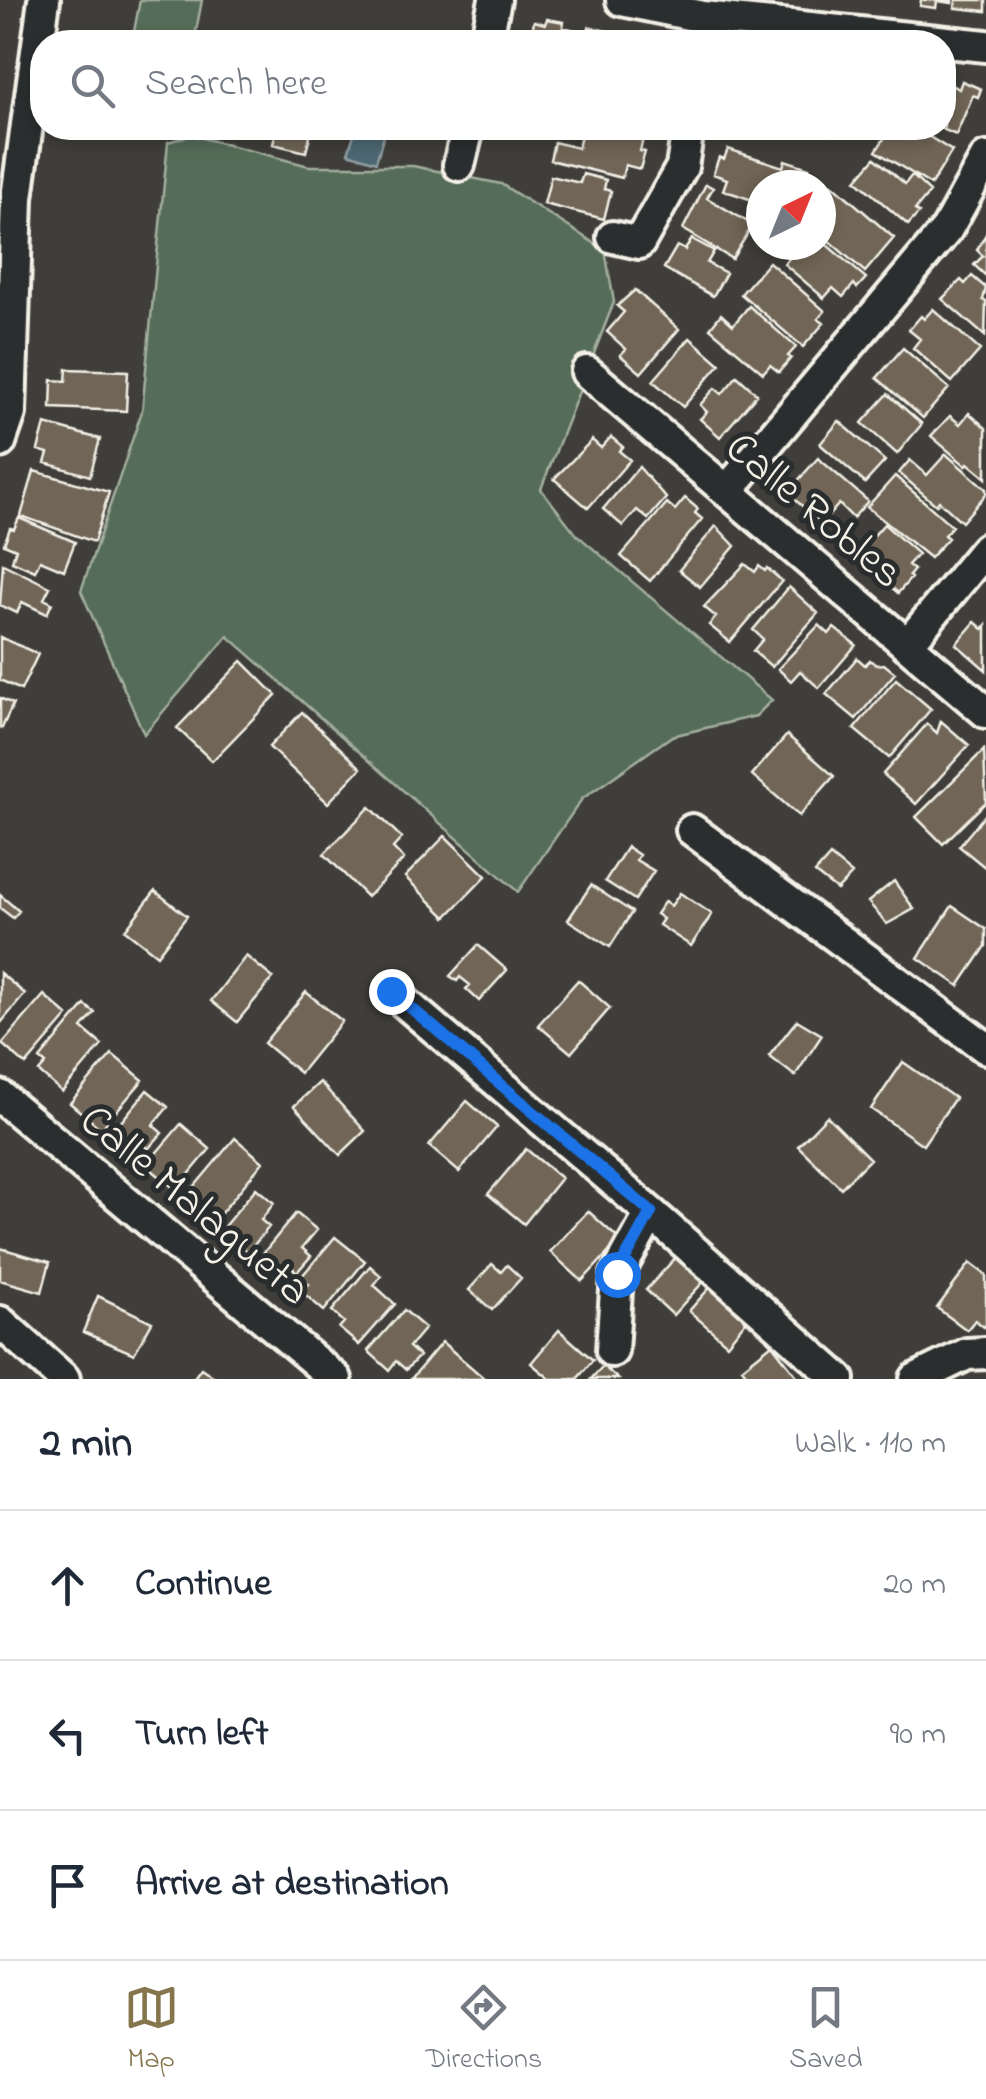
<!DOCTYPE html>
<html lang="en">
<head>
<meta charset="utf-8">
<style>
  :root { --surface:#fff; --page:#f2f2f3; --text:#1f2937; --muted:#747a83; --line:#e0e1e3; --accent:#84754c }
  body { margin:0; font-family:"Indie Flower",sans-serif; background:var(--page); color:var(--text) }
  .compass { position:absolute; left:746px; top:170px; width:90px; height:90px; border-radius:50%; background:var(--surface); box-shadow:0 5px 15px #0003; rotate:43deg }
  .stop { position:absolute; width:30px; height:30px; margin:-22px; border:8px solid #1a73e8; border-radius:50%; background:#fff }
  .stop.end { background:#1a73e8; border-color:#fff; box-shadow:0 2px 10px #0008 }
  .list { margin:0; padding:0; list-style:none }
  h2 { display:flex; justify-content:space-between; align-items:center; height:130px; margin:0; padding:0 40px; font-size:42px }
  h2 small { font-size:32px; font-weight:400; color:var(--muted) }
  .list li { display:grid; grid-template-columns:65px 1fr auto; gap:30px; align-items:center; box-sizing:border-box; height:150px; padding:0 40px; border-top:2px solid var(--line) }
  .list b { display:block; font-size:38px; white-space:nowrap }
  .list em { font-size:32px; font-style:normal; color:var(--muted) }
  .icon { flex:none; width:55px; height:55px; fill:none; stroke:currentColor; stroke-width:2; stroke-linecap:round; stroke-linejoin:round }
  .map { position:relative; flex:none; width:986px; height:1379px; overflow:hidden }
  .search { position:absolute; background:var(--surface); box-shadow:0 5px 15px #0003; left:30px; right:30px; top:30px; height:110px; display:flex; align-items:center; gap:25px; box-sizing:border-box; padding:0 35px; border-radius:40px; color:var(--muted); font-size:38px }
  .sheet { height:580px; background:var(--surface) }
  nav { display:flex; justify-content:space-around; align-items:center; box-sizing:border-box; height:140px; border-top:2px solid var(--line); background:var(--surface); font-size:28px; color:var(--muted) }
  nav a { display:grid; justify-items:center; gap:5px }
  nav .on { color:var(--accent) }
  .map>svg:first-child { display:block }
  .green { fill:#556d59; stroke:#a4afa0; stroke-width:2.5 }
  .water { fill:#4e6773; stroke:#909ea2; stroke-width:2.5 }
  .building { fill:#6f6556; stroke:#f4f1e8; stroke-width:2.5 }
  .lines { fill:none; stroke-linecap:round; stroke-linejoin:round }
  .minor-casing { stroke:#f4f1e8; stroke-width:38 }
  .minor { stroke:#2a2d2e; stroke-width:30 }
  .route { stroke:#1a73e8; stroke-width:12 }
  .labels { text-anchor:middle; stroke-width:10; stroke-linejoin:round; paint-order:stroke }
  .street-label { font-size:45px; fill:#f4f1e8; stroke:#2a2d2e }
</style>
</head>
<body>
<div class="map">
<svg width="986" height="1379" viewBox="0 0 986 1379">
  <rect width="100%" height="100%" fill="#3f3e3a"/>
  <filter id="ink" filterUnits="userSpaceOnUse"><feTurbulence type="fractalNoise" baseFrequency=".01" numOctaves="2"/><feDisplacementMap in="SourceGraphic" scale="20" xChannelSelector="R" yChannelSelector="G"/><feConvolveMatrix kernelMatrix="1 2 1 2 8 2 1 2 1" color-interpolation-filters="sRGB"/></filter>
  <g filter="url(#ink)">
    <path class="green" d="M140 0H202L194 42H132Z
      M191 135 309 166H413L501 184 605 250 614 302 541 489 577 535 772 700 756 716 672 736 582 799 518 892 228 636 144 734 81 591 142 411 168 142Z"/>
    <path class="water" d="M356 128H386L376 162 348 153Z"/>
    <path class="building" d="M921 0H952V3L937 1 936 8 920 6Z
      M956 0H986V11L955 8Z
      M547 19 564 22 563 27 575 30 573 39 586 42 589 27 607 31 606 35 620 38 619 42H530L534 21 545 24Z
      M962 81 981 89 978 97 973 95 956 135 940 128H944V82L959 89Z
      M277 128H312L306 152 273 144Z
      M583 128H598L643 139 640 151 645 152 640 169 625 165 622 178 550 160 554 142 578 148Z
      M820 128H861L860 137 820 133Z
      M891 128H915L952 151 931 185 876 151Z
      M728 149 783 167 785 160 809 168 803 185H761V203L723 190 727 179 713 174 719 157 724 159Z
      M875 158 905 184 912 175 930 192 915 210 919 213 908 225 856 180Z
      M583 174 606 180 604 189 611 191 604 219 544 204 551 176 580 183Z
      M706 184 713 188 707 198 753 225 732 259 683 229Z
      M832 184 894 238 865 272 821 234V197Z
      M986 234V276L974 265 983 256 977 250Z
      M692 239 714 251 707 263 726 273 713 296 664 268 677 246 685 250Z
      M821 240 866 278 857 288 854 284 843 297 833 288 824 298 784 264 801 245H821Z
      M769 262 825 311 818 319 824 323 803 347 741 294Z
      M972 276 986 288 983 300 986 302 985 336 942 299 961 280 965 284Z
      M635 290 679 329 641 373 620 355 626 349 607 332 624 312 617 306Z
      M749 306 796 347 788 356 791 358 779 372 770 365 763 373 710 328 721 314 733 325Z
      M933 309 980 350 952 382 913 348 920 339 909 330 921 316 924 319Z
      M690 338 720 364 683 407 653 381Z
      M903 348 949 388 923 418 877 378Z
      M67 369 128 371 126 411 51 408 52 380 66 381Z
      M737 376 757 394 720 437 700 419 707 412 700 405 715 388 722 394Z
      M888 394 922 424 897 454 862 423Z
      M969 413 986 428V478L968 463 966 466 931 436 950 416 960 424Z
      M839 421 885 461 865 483 820 444Z
      M45 424 100 439 90 476 45 463 48 453 38 450Z
      M611 437 623 447 619 451 630 460 588 508 554 479 592 440 601 448Z
      M946 454 986 489V494L962 522 939 501 936 505 899 473 910 460 927 475Z
      M818 458 868 501 853 518 839 504 822 523 787 493Z
      M639 467 666 498 648 519 637 510 623 526 603 509Z
      M34 471 109 492 94 542 21 516Z
      M895 476 952 526 944 535 948 538 930 558 867 507Z
      M685 498 698 509 695 513 702 519 650 581 621 556 667 503 675 510Z
      M19 518 75 542 64 570 40 560 35 571 12 561 16 549 4 544 10 528 14 529Z
      M884 524 918 554 908 565 914 570 909 576 911 578 898 593 856 556Z
      M716 526 735 546 700 587 679 570Z
      M3 564 50 587 44 599 52 603 47 614 22 602 17 613 0 605Z
      M745 564 755 572 759 566 765 571 767 568 782 581 730 642 709 625 716 617 704 607Z
      M789 587 818 613 772 667 753 651 763 639 753 630Z
      M975 622 983 629 986 625V670L956 644Z
      M819 625 829 634 834 628 856 645 819 688 800 671 791 681 778 669Z
      M0 637 38 654 21 690 0 680Z
      M857 658 865 665 870 660 876 665 884 664 895 673 856 719 826 694Z
      M242 661 276 695 212 761 177 728Z
      M896 679 931 709 889 758 854 729Z
      M0 698 13 704 2 728 0 727Z
      M302 712 361 768 328 803 269 747Z
      M941 721 969 745 916 804 883 774 927 724 937 733Z
      M787 735 834 776 799 816 752 775Z
      M984 750 986 802 943 844 916 817Z
      M370 807 402 838 393 848 404 859 367 897 324 854Z
      M986 814V868L959 846Z
      M445 836 486 876 446 917 405 877Z
      M627 847 639 855 636 860 654 871 635 900 605 881Z
      M830 856 852 874 837 890 815 873Z
      M894 881 914 909 887 924 868 902Z
      M591 885 632 912 610 947 568 920Z
      M155 891 187 916 157 955 125 930Z
      M680 893 712 914 691 946 659 925 663 919 656 914 665 901 671 906Z
      M0 895 19 911 13 918 0 908Z
      M952 906 986 929V946L959 986 918 958Z
      M478 945 507 970 479 1001 466 989 470 985 460 977 457 981 450 976Z
      M246 956 273 978 237 1022 211 1001Z
      M0 973 25 994 0 1024Z
      M578 980 610 1008 571 1053 538 1025Z
      M306 992 342 1021 300 1073 264 1043Z
      M44 995 68 1016 26 1065 2 1044Z
      M85 1005 95 1013 82 1028 102 1045 62 1092 39 1072 46 1064 40 1059Z
      M797 1020 822 1035 795 1076 769 1056Z
      M112 1054 143 1080 101 1129 70 1103Z
      M903 1062 955 1098 923 1145 871 1109Z
      M320 1082 365 1131 340 1155 294 1106Z
      M147 1090 168 1107 153 1125 162 1133 148 1149 138 1140 130 1149 111 1134Z
      M467 1101 497 1127 459 1172 429 1146Z
      M827 1116 870 1159 841 1188 798 1146Z
      M181 1124 210 1149 176 1190 146 1165Z
      M235 1138 263 1162 212 1224 183 1200Z
      M526 1149 561 1178 524 1224 488 1194Z
      M256 1188 274 1203 261 1220 269 1227 248 1252 221 1230Z
      M588 1211 620 1240 582 1281 550 1252Z
      M296 1213 317 1230 302 1248 311 1256 297 1272 287 1263 279 1272 260 1257Z
      M335 1237 365 1261 324 1311 302 1292 309 1284 301 1277Z
      M0 1248 50 1262 42 1292 0 1280Z
      M677 1256 704 1281 673 1315 646 1290Z
      M970 1263 986 1275V1325L984 1327 975 1320 967 1330 937 1308Z
      M492 1264 501 1272 507 1265 521 1278 492 1310 469 1290Z
      M370 1266 381 1276 374 1285 395 1304 359 1345 339 1328 344 1322 332 1311Z
      M713 1284 750 1316 727 1344 689 1311Z
      M98 1296 152 1322 134 1354 83 1332Z
      M404 1310 425 1328 409 1347 419 1356 406 1370 396 1361 389 1370 368 1351Z
      M559 1330 593 1360 577 1379H550L531 1363Z
      M442 1342 485 1379H411Z
      M772 1344 799 1379H750L742 1368Z
      M603 1366 618 1379H591Z
      M201 1368 217 1379H193Z"/>
    <g class="lines">
      <g class="minor-casing">
        <path id="minor" d="M622 0 703 17 986 46
          M486 42 495 0
          M459 165 468 128
          M613 237 639 243 682 167 688 128
          M587 372 986 712
          M0 442 10 413 17 198 44 0
          M727 491 947 229 986 158
          M907 645 986 549
          M692 830 986 1048
          M391 991 651 1213 839 1379
          M0 1096 336 1379
          M0 1322 64 1379
          M612 1351 617 1275 651 1213
          M916 1379 967 1354 986 1353"/>
      </g>
      <use href="#minor" class="minor"/>
    </g>
  </g>
  <g class="lines" filter="url(#ink)">
    <path class="route" d="M391 991 651 1212 617 1274"/>
  </g>
  <g class="labels">
    <g class="street-label">
      <text transform="translate(816 508) rotate(40)" y="16">Calle Robles</text>
      <text transform="translate(197 1203) rotate(40)" y="16">Calle Malagueta</text>
    </g>
  </g>
</svg>
<svg class="compass" viewBox="-18 -18 36 36"><path d="M0-13l5 13h-10z" fill="#e53935"/><path d="M0 13l5-13h-10z" fill="#747a83"/></svg>
<div class="stop" style="left:617px;top:1274px"></div>
<div class="stop end" style="left:391px;top:991px"></div>
<div class="search"><svg class="icon" aria-label="search" viewBox="0 0 24 24"><circle cx="10" cy="10" r="6"/><path d="M15 15l6 6"/></svg>Search here</div>
</div>
<section class="sheet">
<h2>2 min<small>Walk · 110 m</small></h2>
<ul class="list">
<li><svg class="icon" aria-label="ahead" viewBox="0 0 24 24"><path d="M12 20V5M6 11l6-6 6 6"/></svg><div><b>Continue</b></div><em>20 m</em></li>
<li><svg class="icon" aria-label="left" viewBox="0 0 24 24"><path d="M17 20v-9H6M10 6l-5 5 5 5"/></svg><div><b>Turn left</b></div><em>90 m</em></li>
<li><svg class="icon" aria-label="arrive" viewBox="0 0 24 24"><path d="M6 21V4h12l-3 4 3 4H6"/></svg><div><b>Arrive at destination</b></div></li>
</ul>
</section>
<nav>
<a class="on"><svg class="icon" aria-label="map" viewBox="0 0 24 24"><path d="M3 6l6-2 6 2 6-2v14l-6 2-6-2-6 2zM9 4v14M15 6v14"/></svg>Map</a>
<a><svg class="icon" aria-label="directions" viewBox="0 0 24 24"><path d="M12 3l9 9-9 9-9-9zM9 14v-3h6M13 9l2 2-2 2"/></svg>Directions</a>
<a><svg class="icon" aria-label="saved" viewBox="0 0 24 24"><path d="M7 4h10v16l-5-4-5 4z"/></svg>Saved</a>
</nav>
</body>
</html>
